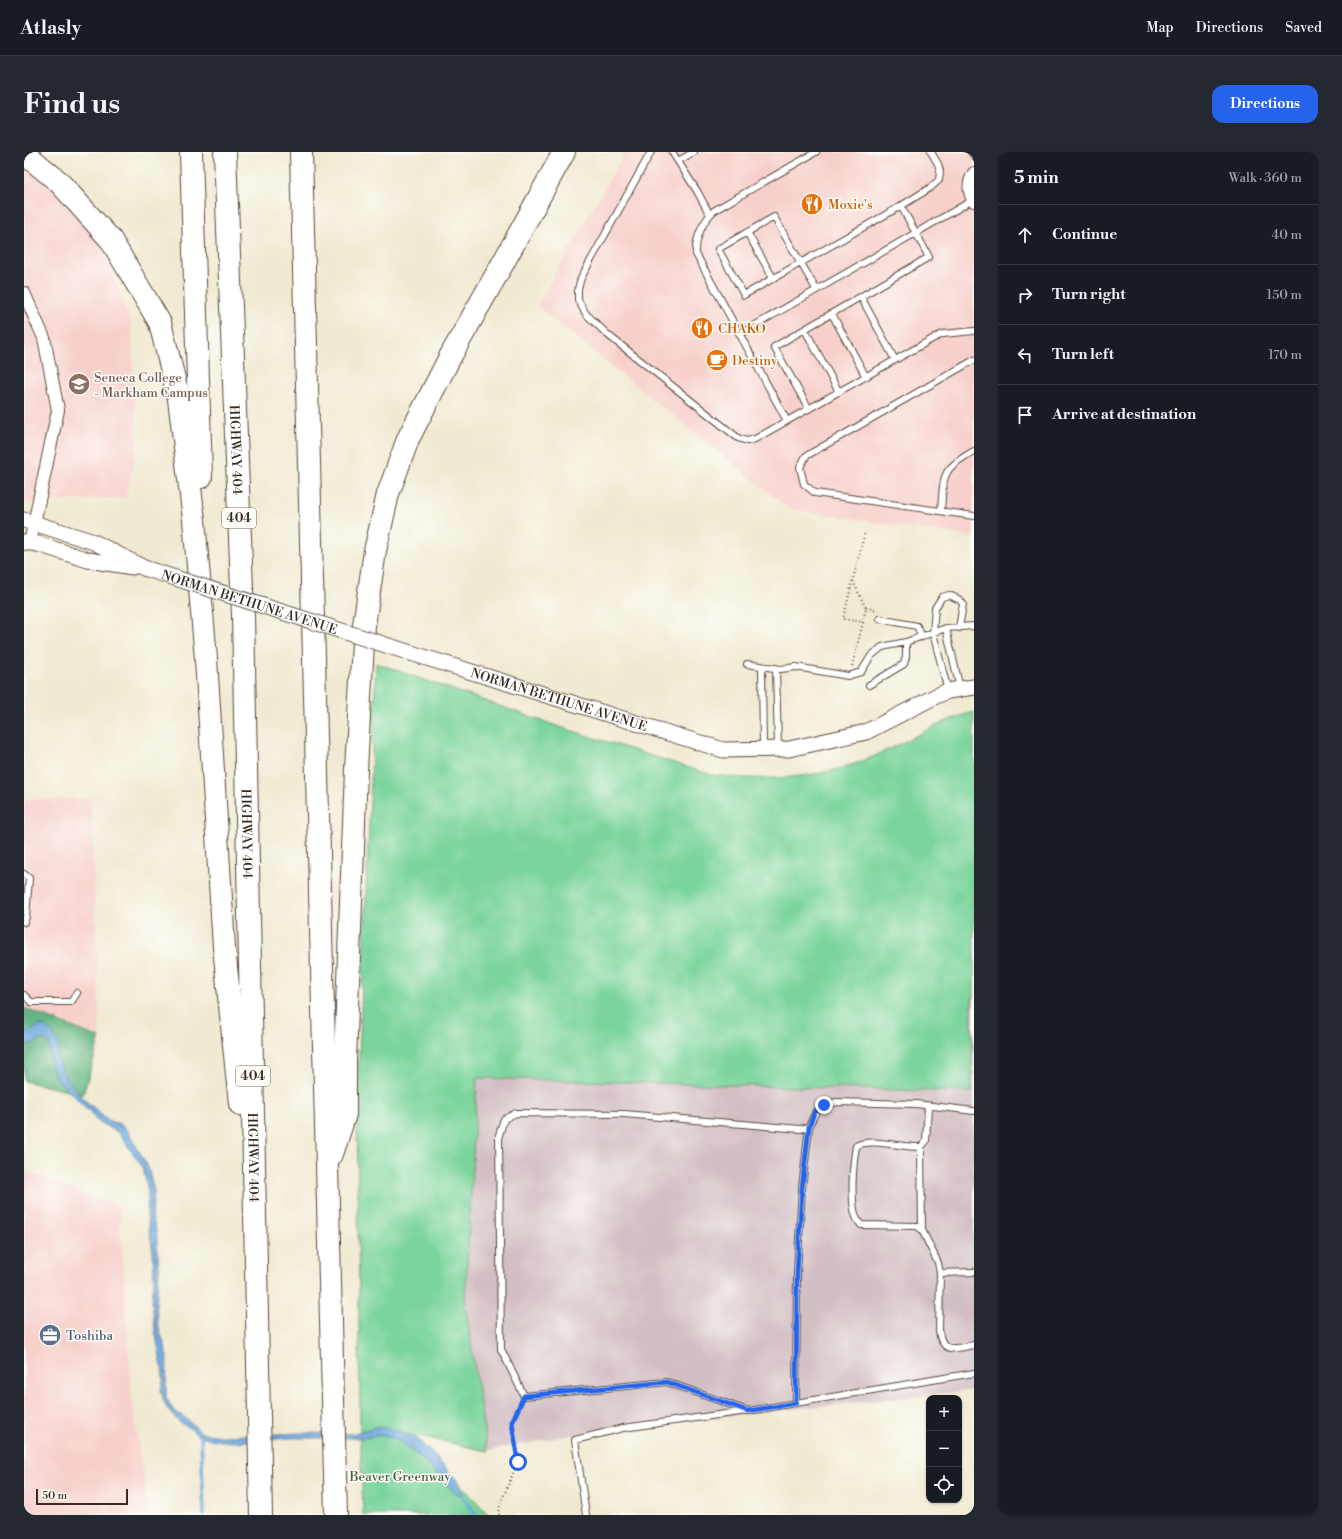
<!DOCTYPE html>
<html lang="en">
<head>
<meta charset="utf-8">
<style>
  :root { --surface:#171b24; --page:#242831; --text:#f1f3f6; --muted:#9ea1a6; --line:#363941; --accent:#2563eb }
  body { margin:0; font-family:"Libre Bodoni",serif; background:var(--page); color:var(--text) }
  .controls { position:absolute; right:12px; bottom:12px; display:grid; overflow:hidden; border-radius:8px; box-shadow:0 1px 3px #0004 }
  .controls button { width:36px; height:36px; display:grid; place-items:center; padding:0; border:0; border-bottom:1px solid var(--line); background:var(--surface); color:var(--text); font:20px sans-serif }
  .scale { position:absolute; left:12px; bottom:10px; width:92px; box-sizing:border-box; padding-left:4px; border:2px solid #3b2a1e; border-top:0; font-size:11px; line-height:14px; white-space:nowrap; color:#3b2a1e; -webkit-text-stroke:3px #fdfcf7; paint-order:stroke }
  .stop { position:absolute; width:12px; height:12px; margin:-9px; border:3px solid #2563eb; border-radius:50%; background:#fff }
  .stop.end { background:#2563eb; border-color:#fff; box-shadow:0 1px 4px #0008 }
  .list { margin:0; padding:0; list-style:none }
  h2 { display:flex; justify-content:space-between; align-items:center; height:52px; margin:0; padding:0 16px; font-size:17px }
  h2 small { font-size:13px; font-weight:400; color:var(--muted) }
  .list li { display:grid; grid-template-columns:26px 1fr auto; gap:12px; align-items:center; box-sizing:border-box; height:60px; padding:0 16px; border-top:1px solid var(--line) }
  .list b { display:block; font-size:15px; white-space:nowrap }
  .list em { font-size:13px; font-style:normal; color:var(--muted) }
  .icon { flex:none; width:22px; height:22px; fill:none; stroke:currentColor; stroke-width:2; stroke-linecap:round; stroke-linejoin:round }
  .map { position:relative; flex:none; width:950px; height:1363px; overflow:hidden; border-radius:12px }
  header { display:flex; align-items:center; gap:24px; box-sizing:border-box; height:56px; padding:0 20px; background:var(--surface); border-bottom:1px solid var(--line) }
  header strong { font-size:19px }
  nav { display:flex; gap:22px; margin-inline-start:auto; font-size:14px }
  .intro { display:flex; align-items:center; justify-content:space-between; box-sizing:border-box; height:96px; padding:0 24px }
  h1 { margin:0; font-size:28px }
  .button { padding:10px 18px; border-radius:12px; background:var(--accent); color:#fff; font-size:14px; font-weight:700 }
  main { display:flex; gap:24px; padding:0 24px }
  aside { flex:1; background:var(--surface); border-radius:12px; box-shadow:0 1px 3px #0004 }
  .map>svg:first-child { display:block }
  .built { fill:#f7d0cc }
  .industrial { fill:#d2bec3 }
  .green { fill:#7ad49b; stroke:#5a7f5c }
  .forest { fill:#63b683; stroke:#4f7050 }
  .water { fill:#6ca8dd; stroke:#54697e }
  .lines { fill:none; stroke-linecap:round; stroke-linejoin:round }
  .stream { stroke:#6ca8dd; stroke-width:3.5 }
  .service-casing { stroke:#564739; stroke-width:8 }
  .minor-casing { stroke:#564739; stroke-width:14 }
  .tertiary-casing { stroke:#564739; stroke-width:17 }
  .motorway-casing { stroke:#564739; stroke-width:24 }
  .path { stroke:#564739; stroke-width:2; stroke-dasharray:1 3; stroke-linecap:butt }
  .service { stroke:#fff; stroke-width:6 }
  .minor { stroke:#fff; stroke-width:12 }
  .tertiary { stroke:#fff; stroke-width:15 }
  .motorway { stroke:#fff; stroke-width:22 }
  .tertiary-bridge-casing { stroke:#564739; stroke-width:17; stroke-linecap:butt }
  .tertiary-bridge { stroke:#fff; stroke-width:15 }
  .route { stroke:#2563eb; stroke-width:5 }
  .labels { text-anchor:middle; stroke-width:3; stroke-linejoin:round; paint-order:stroke }
  .shield { fill:#fdfcf7; stroke:#75695f; stroke-width:1 }
  .shield-label { font-size:12px; font-weight:bold; fill:#3b2a1e }
  .food-label { font-size:13px; fill:#c56008; stroke:#fdfcf7; text-anchor:start }
  .education-label { font-size:13px; fill:#785e54; stroke:#fdfcf7; text-anchor:start }
  .street-label { font-size:13px; fill:#3b2a1e; stroke:#fdfcf7 }
  .service-label { font-size:13px; fill:#4e5e75; stroke:#fdfcf7; text-anchor:start }
  .park-label { font-size:13px; fill:#4e5d44; stroke:#fdfcf7 }
</style>
</head>
<body>
<header>
<strong>Atlasly</strong>
<nav><a>Map</a><a>Directions</a><a>Saved</a></nav>
</header>
<div class="intro"><h1>Find us</h1><a class="button">Directions</a></div>
<main>
<div class="map">
<svg width="950" height="1363" viewBox="0 0 950 1363">
  <rect width="100%" height="100%" fill="#fdfcf7"/>
  <filter id="ink" filterUnits="userSpaceOnUse"><feTurbulence type="fractalNoise" baseFrequency=".025" numOctaves="2"/><feDisplacementMap in="SourceGraphic" scale="8" xChannelSelector="R" yChannelSelector="G"/><feConvolveMatrix kernelMatrix="1 2 1 2 8 2 1 2 1" color-interpolation-filters="sRGB"/></filter>
  <filter id="wash" filterUnits="userSpaceOnUse"><feTurbulence type="fractalNoise" baseFrequency=".012" numOctaves="4" result="noise"/><feDisplacementMap in="SourceGraphic" scale="16" xChannelSelector="R" yChannelSelector="G"/><feGaussianBlur stdDeviation="0.9" result="paint"/><feColorMatrix in="noise" values="0 0 0 0 0 0 0 0 0 0 0 0 0 0 0 0 0 1.4 0 .05"/><feComposite in="paint" operator="in"/></filter>
  <g filter="url(#wash)">
    <rect width="100%" height="100%" fill="#f1ead2"/>
    <path class="built" d="M0 0 60 49 107 172 113 292 102 345 0 351Z
      M601 0H950V385L765 357 513 154Z
      M67 646 76 886 0 856V648Z
      M0 1019 95 1055 108 1247 125 1363H0Z"/>
    <path class="industrial" d="M950 846V1238L579 1277 463 1299 441 1151 453 926 948 940V847Z"/>
    <path class="green" d="M352 511 533 574 688 623C746 630 801 627 855 602 887 588 916 568 950 560V846L948 847V940L453 926 441 1151 463 1299 390 1283 465 1363H339L336 1281 333 951Z"/>
    <path class="forest" d="M0 856 76 886 59 943 0 929Z"/>
    <path class="water" d="M15 874H20L28 880 32 887 35 896 34 909 42 927 62 949 79 964 88 970 94 971 103 978 124 1015 130 1039 128 1064 133 1083V1092L135 1116 132 1154 134 1173 143 1200 142 1245 149 1258 164 1268 178 1281 196 1284 278 1281 327 1282 352 1275 364 1276 388 1284 401 1294 432 1327 439 1339V1344L432 1342 398 1307 378 1291 368 1286 359 1283 339 1286H268L209 1290 190 1288 173 1283 167 1277 154 1269 148 1263 141 1253 137 1239 139 1228 138 1215 131 1179 128 1148 130 1127 129 1100 123 1063 124 1039 119 1016 95 981 72 968 66 960 32 926 28 916 24 890 19 887 10 891 0 893V882Z"/>
    <g class="lines">
      <path class="stream" d="M177 1285 180 1363
        M439 1344 452 1363"/>
    </g>
  </g>
  <g filter="url(#ink)">
    <g class="lines">
      <g class="service-casing">
        <path id="service" d="M627 0 557 126 554 137V148L562 162 584 183 714 286 723 289 731 287 910 186 919 182 950 179
          M648 0 673 39 686 63
          M947 0 950 4
          M654 9 670 0
          M723 80 749 126
          M792 137 750 65 694 97 720 143 877 54 906 36 915 28 916 19 914 12 907 0
          M837 145 871 208
          M808 162 842 225
          M781 178 815 240
          M716 182 949 48
          M950 208 782 304 776 315 780 332 791 341 950 364
          M785 257 750 195 905 105 877 54
          M763 269 672 102C671 87 679 68 691 58L792 0
          M917 359C920 323 916 318 950 299
          M856 467 893 474 898 485
          M922 476 936 537
          M723 512 757 517 772 515 824 524 837 520 847 504 858 495 882 490 922 476 950 474
          M738 514 739 597
          M752 516 754 597
          M845 533 880 512 882 505V490
          M924 539 909 481 911 456 918 445 925 443 936 448 939 452 935 476
          M0 722 5 726 2 765 0 770
          M0 843 7 850H47L53 841
          M904 954 902 989 897 995C879 996 846 985 832 994 829 1011 826 1050 832 1065 833 1068 835 1070 837 1073L893 1074 898 1078 914 1111 916 1121 915 1180C919 1203 932 1196 950 1193
          M950 959 892 952 812 950C794 954 791 959 785 975L776 977 600 962 492 961 480 967 475 983 477 1197 500 1244 643 1230 724 1259 950 1221
          M897 995 898 1078
          M916 1121 950 1120
          M772 1251 773 1121 778 1036 785 975
          M562 1363 551 1288 599 1276 723 1259"/>
      </g>
      <g class="minor-casing">
        <path id="minor" d="M950 21C944 30 944 40 950 49
          M0 141 20 186 34 258 6 391"/>
      </g>
      <g class="tertiary-casing">
        <g id="tertiary">
          <path d="M0 368 70 390 120 416"/>
          <path d="M0 390 14 392 64 408 109 415"/>
          <path id="s1" d="M390 502 699 598 765 597 842 580 912 544 924 539 950 535"/>
        </g>
      </g>
      <g class="motorway-casing">
        <g id="motorway">
          <path d="M167 0 177 325"/>
          <path id="s2" d="M201 0 219 463 237 1363"/>
          <path d="M277 0 312 1363"/>
          <path d="M0 1 35 30 87 88 136 171 155 247 170 368 182 507 200 795 216 952"/>
          <path d="M308 1002 321 962V908L332 618 340 473 351 399 364 342 384 287 426 205 479 111 540 0"/>
        </g>
      </g>
      <path class="path" d="M829 429 842 456 839 470
        M842 456 854 458
        M828 514 839 470 819 467 841 380
        M475 1363 476 1352 494 1310 488 1270 496 1252"/>
      <use href="#service" class="service"/>
      <use href="#minor" class="minor"/>
      <use href="#tertiary" class="tertiary"/>
      <use href="#motorway" class="motorway"/>
      <g class="tertiary-bridge-casing">
        <g id="tertiary-bridge">
          <path id="s3" d="M120 416 390 502"/>
        </g>
      </g>
      <use href="#tertiary-bridge" class="tertiary-bridge"/>
    </g>
  </g>
  <g class="lines" filter="url(#ink)">
    <path class="route" d="M494 1310 488 1270 500 1244 643 1230 724 1259 772 1251 773 1121 778 1036 785 975 790 961 800 953"/>
  </g>
  <defs>
    <g id="restaurant-disc" transform="scale(1.15)"><circle r="9.5" fill="#e8710a" stroke="#fdfcf7"/><path d="M-5-6h1v4h1v-4h1v4h1v-4h1v5L-1.5 .5V6h-2V.5L-5-1ZM5-6V6H3V1.5H1.5Q1.5-4 5-6Z" fill="#fff"/></g>
    <g id="cafe-disc" transform="scale(1.15)"><circle r="9.5" fill="#e8710a" stroke="#fdfcf7"/><path d="M-5.5-4.5H6V0H3Q3 3.5 0 3.5H-2.5Q-5.5 3.5-5.5 0ZM3-3.2v2h1.7v-2ZM-6 4.5H4V6H-6Z" fill="#fff"/></g>
    <g id="university-disc" transform="scale(1.15)"><circle r="9.5" fill="#8d6e63" stroke="#fdfcf7"/><path d="M0-5L7-2L0 1L-7-2ZM-4 1L0 2.5L4 1V4Q0 6-4 4Z" fill="#fff"/></g>
    <g id="office-disc" transform="scale(1.15)"><circle r="9.5" fill="#5c6f8a" stroke="#fdfcf7"/><path d="M-6-3h4V-5.5h4V-3h4V5H-6ZM-1-4.5V-3h2v-1.5ZM-6 0V1H6V0Z" fill="#fff"/></g>
  </defs>
  <g fill-rule="evenodd">
    <use href="#restaurant-disc" x="788" y="52"/>
    <use href="#restaurant-disc" x="678" y="176"/>
    <use href="#cafe-disc" x="693" y="208"/>
    <use href="#university-disc" x="55" y="232"/>
    <use href="#office-disc" x="26" y="1183"/>
  </g>
  <g class="labels">
    <g class="shield">
      <rect x="198" y="356" width="34" height="20" rx="3"/>
      <rect x="212" y="914" width="34" height="20" rx="3"/>
    </g>
    <g class="shield-label">
      <text x="215" y="370">404</text>
      <text x="229" y="928">404</text>
    </g>
    <g class="food-label">
      <text x="804" y="57">Moxie's</text>
      <text x="694" y="181">CHAKO</text>
      <text x="708" y="213">Destiny</text>
    </g>
    <g class="education-label">
      <text x="70" y="230">Seneca College<tspan x="70" dy="15">- Markham Campus</tspan></text>
    </g>
    <g class="street-label">
      <text dy="5" stroke="none"><textPath href="#s2" startOffset="298">HIGHWAY 404</textPath></text>
      <text dy="5" stroke="none"><textPath href="#s3" startOffset="111">NORMAN BETHUNE AVENUE</textPath></text>
      <text dy="5" stroke="none"><textPath href="#s1" startOffset="152">NORMAN BETHUNE AVENUE</textPath></text>
      <text dy="5" stroke="none"><textPath href="#s2" startOffset="682">HIGHWAY 404</textPath></text>
      <text dy="5" stroke="none"><textPath href="#s2" startOffset="1006">HIGHWAY 404</textPath></text>
    </g>
    <g class="service-label">
      <text x="42" y="1188">Toshiba</text>
    </g>
    <g class="park-label">
      <text x="376" y="1329">Beaver Greenway</text>
    </g>
  </g>
</svg>
<div class="controls">
<button>+</button>
<button>−</button>
<button><svg class="icon" aria-label="locate" viewBox="0 0 24 24"><circle cx="12" cy="12" r="6"/><path d="M12 2v4M12 18v4M2 12h4M18 12h4"/></svg></button>
</div>
<div class="scale">50 m</div>
<div class="stop" style="left:494px;top:1310px"></div>
<div class="stop end" style="left:800px;top:953px"></div>
</div>
<aside>
<h2>5 min<small>Walk · 360 m</small></h2>
<ul class="list">
<li><svg class="icon" aria-label="ahead" viewBox="0 0 24 24"><path d="M12 20V5M6 11l6-6 6 6"/></svg><div><b>Continue</b></div><em>40 m</em></li>
<li><svg class="icon" aria-label="right" viewBox="0 0 24 24"><path d="M7 20v-9h11M14 6l5 5-5 5"/></svg><div><b>Turn right</b></div><em>150 m</em></li>
<li><svg class="icon" aria-label="left" viewBox="0 0 24 24"><path d="M17 20v-9H6M10 6l-5 5 5 5"/></svg><div><b>Turn left</b></div><em>170 m</em></li>
<li><svg class="icon" aria-label="arrive" viewBox="0 0 24 24"><path d="M6 21V4h12l-3 4 3 4H6"/></svg><div><b>Arrive at destination</b></div></li>
</ul>
</aside>
</main>
</body>
</html>
